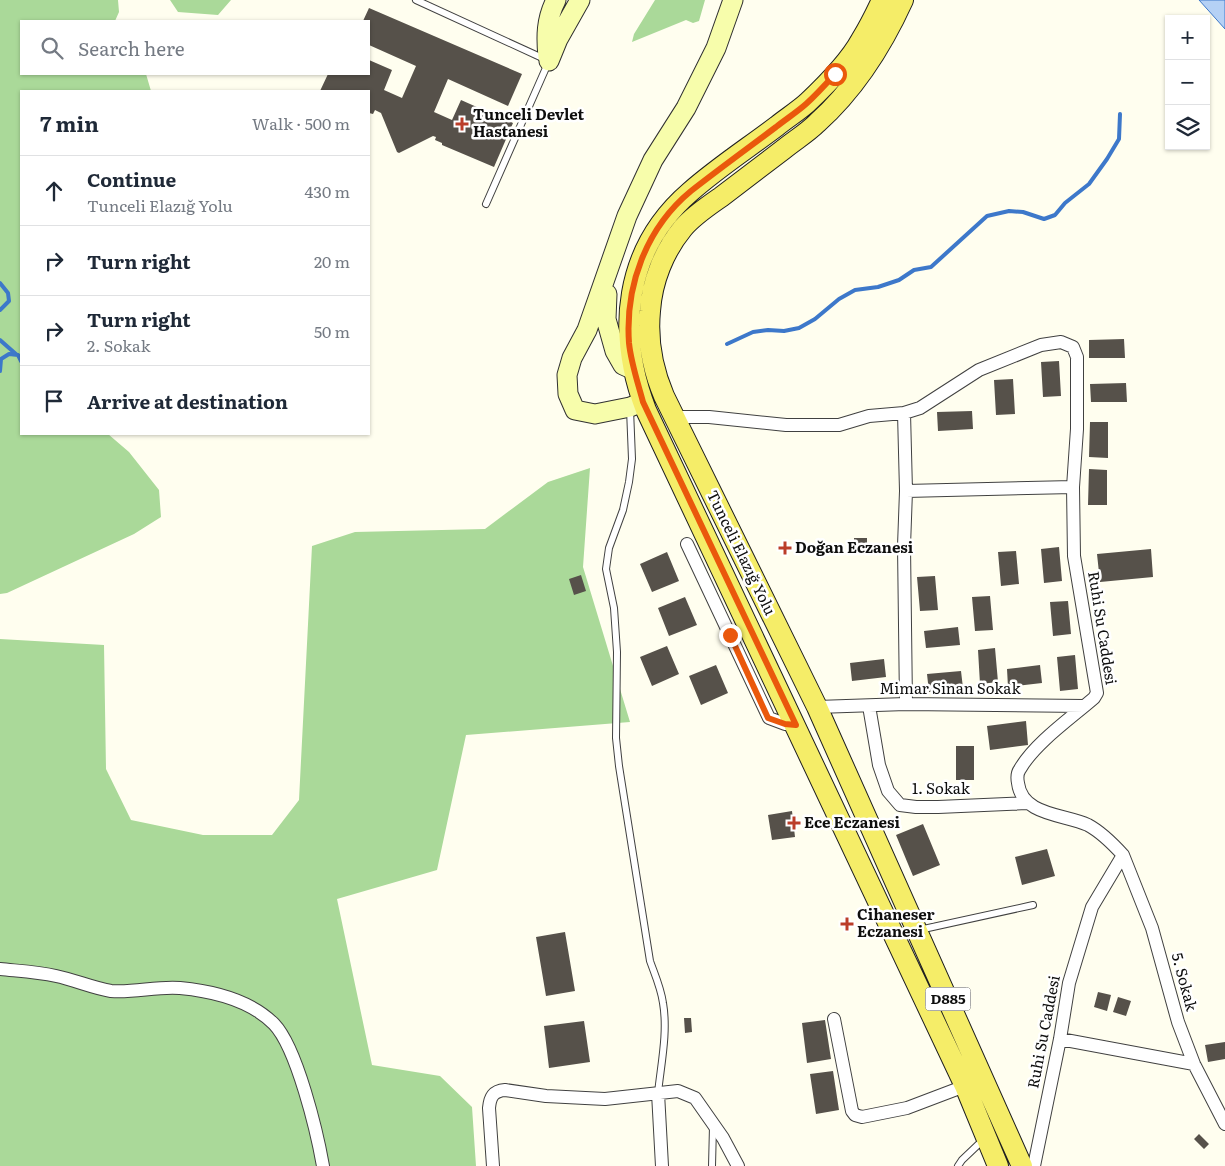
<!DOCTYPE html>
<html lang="en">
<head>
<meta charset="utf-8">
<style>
  :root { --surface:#fff; --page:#f2f2f3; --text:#1f2937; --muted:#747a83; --line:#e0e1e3 }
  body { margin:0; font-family:Literata,serif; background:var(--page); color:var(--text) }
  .controls { position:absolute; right:15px; top:15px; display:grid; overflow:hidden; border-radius:0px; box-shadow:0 1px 4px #0004 }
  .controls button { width:45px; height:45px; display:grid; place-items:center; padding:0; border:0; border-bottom:1px solid var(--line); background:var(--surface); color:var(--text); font:25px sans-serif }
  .stop { position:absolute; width:15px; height:15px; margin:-11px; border:4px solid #ea580c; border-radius:50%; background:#fff }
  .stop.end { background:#ea580c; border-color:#fff; box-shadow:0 1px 5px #0008 }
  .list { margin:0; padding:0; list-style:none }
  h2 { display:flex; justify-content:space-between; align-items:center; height:65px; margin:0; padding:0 20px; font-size:21px }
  h2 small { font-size:16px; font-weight:400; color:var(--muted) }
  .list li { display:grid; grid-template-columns:32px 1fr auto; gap:15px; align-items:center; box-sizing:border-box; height:70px; padding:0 20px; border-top:1px solid var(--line) }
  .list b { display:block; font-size:19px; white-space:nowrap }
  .list p { margin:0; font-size:16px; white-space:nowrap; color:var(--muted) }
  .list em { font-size:16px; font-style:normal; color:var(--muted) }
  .icon { flex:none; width:28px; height:28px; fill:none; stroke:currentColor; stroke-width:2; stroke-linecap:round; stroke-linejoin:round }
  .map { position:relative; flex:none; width:1225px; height:1166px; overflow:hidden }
  .search { position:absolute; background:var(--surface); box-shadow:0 1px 4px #0004; left:20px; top:20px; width:350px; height:55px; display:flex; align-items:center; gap:12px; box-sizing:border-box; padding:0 18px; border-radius:0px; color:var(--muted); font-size:19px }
  .panel { position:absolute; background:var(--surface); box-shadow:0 1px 4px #0004; left:20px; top:90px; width:350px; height:345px; border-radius:0px }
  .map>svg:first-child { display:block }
  .forest { fill:#aad999 }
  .water { fill:#b5d1f5; stroke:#3d78ca }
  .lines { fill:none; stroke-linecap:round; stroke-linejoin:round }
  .stream { stroke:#3d78ca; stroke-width:4 }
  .building { fill:#56514a }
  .lane-casing { stroke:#414141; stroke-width:8 }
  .street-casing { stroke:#414141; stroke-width:14 }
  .secondary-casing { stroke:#303030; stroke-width:21 }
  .primary-casing { stroke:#1f1f1f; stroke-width:22 }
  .lane { stroke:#fff; stroke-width:6 }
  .street { stroke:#fff; stroke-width:12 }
  .secondary { stroke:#f7fdab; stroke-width:19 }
  .primary { stroke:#f5ed68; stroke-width:20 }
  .route { stroke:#ea580c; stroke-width:6 }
  .poi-dot { fill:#bb3d29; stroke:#fff; stroke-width:2 }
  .labels { text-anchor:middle; stroke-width:5; stroke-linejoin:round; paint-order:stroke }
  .shield { fill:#fff; stroke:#565656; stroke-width:1 }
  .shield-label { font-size:14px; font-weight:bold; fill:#0e0e0e }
  .poi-label { font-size:15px; font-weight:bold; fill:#0e0e0e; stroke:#fff; text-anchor:start }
  .street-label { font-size:15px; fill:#0e0e0e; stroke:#fff }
</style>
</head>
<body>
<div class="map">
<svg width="1225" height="1166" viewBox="0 0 1225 1166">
  <rect width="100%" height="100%" fill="#fffeef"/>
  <path class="forest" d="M0 0H118L119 12 115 21H21V74H146L151 91H21V434H108L129 452 159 490 161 517 134 534 7 593 0 594Z
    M170 0H231L218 15 178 12Z
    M655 0H705L699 21 693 23 686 20 632 42 634 34Z
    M590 468 583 567 630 722 466 735 437 870 337 899 372 1065 440 1076 472 1107 476 1166H0V639L104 645 106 769 131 820 203 835H272L299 800 312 546 355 532 485 529 548 482Z"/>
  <path class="water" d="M1199 0H1225V29Z"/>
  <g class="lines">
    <path class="stream" d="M0 283 8 293 9 301 0 310
      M0 340 17 355
      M727 344 753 332 768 330 784 331 799 328 815 319 839 299 855 290 878 287 899 280 914 270 931 267 987 216 1009 211 1023 212 1044 219 1055 215 1065 203 1089 184 1107 159 1119 139 1120 114
      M0 371 1 359 9 354 18 355 21 361"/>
  </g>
  <path class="building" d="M369 8 522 74 508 106 448 79 434 112 452 120 461 100 513 123 494 167 442 145V143L435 140 436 137 433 136 399 153 397 152 381 113 375 110 373 114 369 113V91H320L328 74H369V60L392 70 384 90 402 98 416 66 369 45V21H363Z
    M1124 339 1125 358H1089V340Z
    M1059 361 1061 396 1043 397 1041 362Z
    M1013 379 1015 414 996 415 994 380Z
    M1126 383 1127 402H1091L1090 384Z
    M972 411 973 429 938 431 937 412Z
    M1090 422H1108V458L1089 457Z
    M1089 469 1107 470V505H1088Z
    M854 538H867V549H854Z
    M1059 547 1062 581 1044 583 1041 549Z
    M1151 549 1153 577 1100 582 1097 554Z
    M1016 551 1019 584 1001 586 998 552Z
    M667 552 679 581 652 592 640 564Z
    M581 575 586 591 574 595 569 579Z
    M935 576 938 610 920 611 917 577Z
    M990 596 993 630 975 631 972 597Z
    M685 597 697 625 669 636 658 608Z
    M1068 601 1071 634 1053 636 1050 602Z
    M958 627 960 645 926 648 924 631Z
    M667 646 679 674 652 686 640 657Z
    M995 648 998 682 980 684 978 650Z
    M1075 655 1078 689 1060 691 1057 657Z
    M884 659 886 677 852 681 850 663Z
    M716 665 728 693 701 705 689 676Z
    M1040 665 1042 683 1008 687 1007 669Z
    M961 671 963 688 929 692 927 674Z
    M1026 721 1028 745 990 750 987 726Z
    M956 746H974V780H956Z
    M792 811 795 837 772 840 768 815Z
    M923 824 940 865 913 876 896 835Z
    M1047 849 1055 876 1022 885 1015 857Z
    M565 932 575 991 546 996 536 937Z
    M1098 992 1111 995 1107 1011 1094 1007Z
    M1118 997 1131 1001 1126 1016 1113 1012Z
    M684 1018H691L692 1032 685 1033Z
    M825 1020 831 1059 807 1063 802 1023Z
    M584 1021 590 1062 549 1068 544 1026Z
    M1225 1042V1059L1208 1062 1205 1045Z
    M833 1071 839 1110 816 1114 810 1074Z
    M1199 1134 1209 1144 1204 1149 1194 1139Z"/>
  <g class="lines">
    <g class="lane-casing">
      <path id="lane" d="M416 0 549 61 486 204
        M630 409 632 459 629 482 623 510 609 548 606 569 614 608 617 652 616 738 619 766 650 961C655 975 661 988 663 1003 668 1032 661 1064 658 1093
        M919 930 1033 905
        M712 1166 713 1126
        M958 1166 962 1160 983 1140"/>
    </g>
    <g class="street-casing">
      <path id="street" d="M904 413 906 491 904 546 906 704
        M674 417H709L786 425H839L869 416 904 413 920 408 979 370 1041 345 1061 342 1073 347 1077 357V429L1073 487 1074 556 1097 693 1094 698C1071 718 1035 743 1020 769 1017 773 1017 778 1018 783 1022 816 1065 814 1088 825 1101 832 1113 844 1123 855L1152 928 1178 1022 1194 1064 1225 1124
        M906 491 1073 487
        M687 544 769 718 785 724 796 725
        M869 706 879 765 888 791 900 805 916 807H938L1027 803
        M817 707 906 704 1084 706
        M0 969C19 971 38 972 56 976 75 980 93 988 111 991 134 993 157 986 180 988 212 991 250 1000 274 1024 297 1048 317 1132 323 1166
        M834 1019 852 1111 855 1115 862 1117 907 1108 965 1086
        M1060 1039 1194 1064
        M658 1093 662 1166
        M493 1166 489 1108C490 1097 493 1091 505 1090L546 1096 605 1099 678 1091 695 1098 723 1138 738 1166
        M1034 1166 1060 1039 1069 983 1092 907 1123 855"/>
    </g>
    <g class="secondary-casing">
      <path id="secondary" d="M548 57C546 37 546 19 556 0
        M549 61 558 39 580 0
        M607 294 606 319 615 351 623 365 634 370
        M643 402 630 407 595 414 575 410 568 394 567 375 572 358 587 330 627 216 653 160 686 108 716 48 733 0"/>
    </g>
    <g class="primary-casing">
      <path id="primary" d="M882 0C876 13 869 27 861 40 849 62 825 86 807 103 798 111 787 118 777 126 748 148 717 168 690 192 624 249 616 332 646 410L965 1086 998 1166
        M903 0C882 46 855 89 817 123 807 133 795 140 784 149 763 165 742 181 721 197 708 206 693 216 683 228 664 251 652 281 650 311 647 342 652 368 664 396L817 707 1022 1166"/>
    </g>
    <use href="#lane" class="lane"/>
    <use href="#street" class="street"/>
    <use href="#secondary" class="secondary"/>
    <use href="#primary" class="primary"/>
  </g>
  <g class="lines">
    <path class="route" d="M730 635 768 718 785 724 796 725 643 402C638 383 631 363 629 343 625 286 646 228 691 191 719 169 748 148 776 127 786 119 797 112 806 104 816 95 826 84 835 74"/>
  </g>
  <g class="poi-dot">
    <path d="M459.5 116.5h5v5h5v5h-5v5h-5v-5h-5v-5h5z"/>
    <path d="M782.5 540.5h5v5h5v5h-5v5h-5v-5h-5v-5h5z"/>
    <path d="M791.5 815.5h5v5h5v5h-5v5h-5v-5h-5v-5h5z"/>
    <path d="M844.5 916.5h5v5h5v5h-5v5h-5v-5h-5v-5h5z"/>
  </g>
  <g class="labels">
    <rect class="shield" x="925.5" y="987.5" width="45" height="23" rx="4"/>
    <g class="shield-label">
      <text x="948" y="1004">D885</text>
    </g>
    <g class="poi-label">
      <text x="473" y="120">Tunceli Devlet<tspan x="473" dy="17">Hastanesi</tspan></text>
      <text x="795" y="553">Doğan Eczanesi</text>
      <text x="804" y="828">Ece Eczanesi</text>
      <text x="857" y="920">Cihaneser<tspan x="857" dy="17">Eczanesi</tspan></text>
    </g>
    <g class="street-label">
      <text transform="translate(741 553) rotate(64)" y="5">Tunceli Elazığ Yolu</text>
      <text transform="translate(1102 628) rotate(81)" y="5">Ruhi Su Caddesi</text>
      <text x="950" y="694">Mimar Sinan Sokak</text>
      <text x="941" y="794">1. Sokak</text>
      <text transform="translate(1184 982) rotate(75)" y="5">5. Sokak</text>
      <text transform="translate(1044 1032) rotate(-79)" y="5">Ruhi Su Caddesi</text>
    </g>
  </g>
</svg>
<div class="controls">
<button>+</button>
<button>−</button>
<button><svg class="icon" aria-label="layers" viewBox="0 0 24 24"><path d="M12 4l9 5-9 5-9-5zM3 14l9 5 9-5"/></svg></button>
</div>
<div class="stop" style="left:835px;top:74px"></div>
<div class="stop end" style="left:730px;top:635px"></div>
<div class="search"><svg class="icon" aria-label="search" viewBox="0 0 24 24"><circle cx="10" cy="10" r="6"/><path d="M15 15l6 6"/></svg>Search here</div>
<section class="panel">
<h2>7 min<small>Walk · 500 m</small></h2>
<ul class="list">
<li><svg class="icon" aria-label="ahead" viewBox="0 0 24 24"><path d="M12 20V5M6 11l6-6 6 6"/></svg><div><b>Continue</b><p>Tunceli Elazığ Yolu</p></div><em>430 m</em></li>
<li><svg class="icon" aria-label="right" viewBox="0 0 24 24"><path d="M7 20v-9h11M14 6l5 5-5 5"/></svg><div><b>Turn right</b></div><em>20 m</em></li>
<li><svg class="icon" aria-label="right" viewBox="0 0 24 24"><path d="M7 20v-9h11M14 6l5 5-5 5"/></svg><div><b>Turn right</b><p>2. Sokak</p></div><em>50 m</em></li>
<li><svg class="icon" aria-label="arrive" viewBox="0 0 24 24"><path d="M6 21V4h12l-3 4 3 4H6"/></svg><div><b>Arrive at destination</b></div></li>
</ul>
</section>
</div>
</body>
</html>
